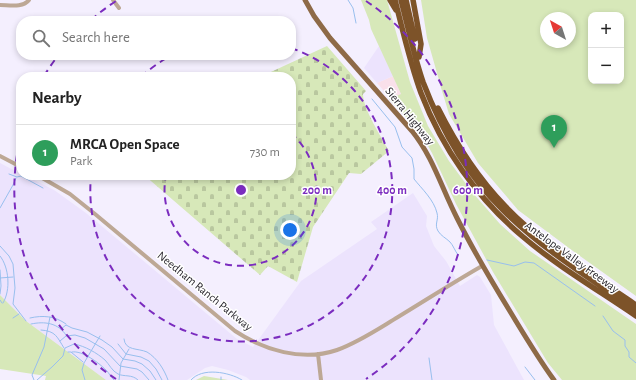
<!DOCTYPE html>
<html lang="en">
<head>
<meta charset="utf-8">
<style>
  :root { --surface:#fff; --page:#f2f2f2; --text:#222; --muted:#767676; --line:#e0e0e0; --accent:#6a6700 }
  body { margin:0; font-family:"Alegreya Sans",sans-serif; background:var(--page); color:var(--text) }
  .controls { position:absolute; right:12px; top:12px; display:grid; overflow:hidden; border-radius:8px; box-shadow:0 2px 6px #0003 }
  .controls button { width:36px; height:36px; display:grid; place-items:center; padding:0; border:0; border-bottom:1px solid var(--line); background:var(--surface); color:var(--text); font:20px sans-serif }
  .compass { position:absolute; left:540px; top:12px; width:36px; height:36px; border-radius:50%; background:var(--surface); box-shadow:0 2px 6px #0003; rotate:321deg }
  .you { position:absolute; left:290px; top:230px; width:14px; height:14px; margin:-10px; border:3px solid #fff; border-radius:50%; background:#1a73e8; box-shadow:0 0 0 6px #1a73e833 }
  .badge { display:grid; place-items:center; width:26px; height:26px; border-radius:50%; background:var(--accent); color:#fff; font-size:13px; font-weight:700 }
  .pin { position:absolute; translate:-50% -33px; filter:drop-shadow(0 1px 2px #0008) }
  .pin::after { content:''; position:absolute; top:21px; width:14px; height:12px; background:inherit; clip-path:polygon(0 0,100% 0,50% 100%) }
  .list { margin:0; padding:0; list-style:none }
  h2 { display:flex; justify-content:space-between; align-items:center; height:52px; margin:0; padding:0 16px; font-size:17px }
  h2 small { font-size:13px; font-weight:400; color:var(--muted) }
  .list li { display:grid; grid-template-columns:26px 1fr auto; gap:12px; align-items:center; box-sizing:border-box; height:56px; padding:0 16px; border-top:1px solid var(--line) }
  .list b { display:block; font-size:15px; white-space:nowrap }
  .list p { margin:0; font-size:13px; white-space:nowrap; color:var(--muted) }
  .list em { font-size:13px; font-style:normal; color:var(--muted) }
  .icon { flex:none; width:22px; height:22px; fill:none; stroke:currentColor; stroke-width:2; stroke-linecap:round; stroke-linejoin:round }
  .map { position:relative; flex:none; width:636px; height:380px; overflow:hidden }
  .search { position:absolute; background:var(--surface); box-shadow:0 2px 6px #0003; left:16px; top:16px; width:280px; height:44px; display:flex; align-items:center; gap:10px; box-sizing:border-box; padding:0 14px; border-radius:16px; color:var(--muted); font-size:15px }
  .panel { position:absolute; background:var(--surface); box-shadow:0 2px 6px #0003; left:16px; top:72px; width:280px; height:108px; border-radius:16px }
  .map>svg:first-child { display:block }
  .commercial { fill:#f9e0ea }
  .built { fill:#ece3fd }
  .green { fill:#d7e8b9; fill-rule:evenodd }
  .cemetery { fill:url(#cemetery-stones) }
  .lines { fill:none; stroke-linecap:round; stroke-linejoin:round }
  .stream { stroke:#98bfee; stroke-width:1 }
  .minor { stroke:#bda895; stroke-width:4 }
  .major { stroke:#8e6a47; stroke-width:5 }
  .highway { stroke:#7d5329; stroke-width:5.5 }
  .ring { fill:none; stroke:#7b2cbf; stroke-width:2; stroke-dasharray:7 5 }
  .labels { text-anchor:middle; stroke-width:3; stroke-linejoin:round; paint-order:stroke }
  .street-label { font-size:12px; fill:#2a272e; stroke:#fff }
  .centre { fill:#7b2cbf; stroke:#fff; stroke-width:2 }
  .ring-label { font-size:12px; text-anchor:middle; font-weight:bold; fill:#7b2cbf; stroke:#fff; stroke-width:3; stroke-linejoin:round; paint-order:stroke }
</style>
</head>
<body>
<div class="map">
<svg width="636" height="380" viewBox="0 0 636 380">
  <defs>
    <pattern id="cemetery-stones" width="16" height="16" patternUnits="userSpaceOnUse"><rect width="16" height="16" fill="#d7e8b9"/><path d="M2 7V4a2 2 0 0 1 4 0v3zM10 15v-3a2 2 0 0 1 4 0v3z" fill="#b9c79f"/></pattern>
  </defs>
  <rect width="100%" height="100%" fill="#f4effe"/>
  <path class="commercial" d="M393 76 401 94 391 99 377 83Z"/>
  <path class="built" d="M379 46 393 76 377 83 364 68Z
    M0 163 21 174V175H24L54 190 86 213 237 339 253 347 301 281 377 229 371 222 413 193 427 216 426 226 434 246 446 261 460 286 477 275 480 277 491 295 494 325 524 380H250L246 377 228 370 212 366 205 368 187 380H106L26 321 0 295Z"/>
  <path class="green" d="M361 0H387L410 82 428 126 449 161 472 192 500 224 530 251 636 324V380H562L548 363 493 272 456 204 432 153 420 132 389 99 401 94 371 29 369 20Z
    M421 0H636V296L573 251 518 210 478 163 449 114 439 81V80L427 38ZM591 15H621V81H591ZM546 18H570V42H546Z
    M0 295 26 321 106 380H45L46 376 0 369Z
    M204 376 228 380H196Z"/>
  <path class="cemetery" d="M327 46 366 91 363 94C363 109 382 138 389 151L361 174 349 173 313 227 297 282 268 266 260 275 144 175H291V77H260Z"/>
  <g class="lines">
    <path class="stream" d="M348 0 353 8 356 23
      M372 99 395 127 402 147 412 158 414 169V179C422 189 434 200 437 213 439 220 434 224 438 231 441 236 446 238 450 242 453 245 455 251 458 255
      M9 174 17 177 21 176 43 188
      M0 208 13 185 16 178
      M0 246 9 256 13 264 15 288 13 304 26 321
      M0 256C9 267 11 290 3 303
      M487 260 514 266 525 262 534 263 595 306
      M0 270 1 286 0 294
      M0 278 13 277
      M0 300 2 303
      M603 316 613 331 625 340V346L629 352V357L636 363
      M13 318 19 314
      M30 318C43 315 55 316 66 324
      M31 324C45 321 58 323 66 335
      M61 329 66 325 72 328 87 332 102 340 112 347 123 359 135 361 142 364 150 371 156 380
      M41 330C56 331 57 337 64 348
      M124 339C125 351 138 348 147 352 157 358 164 369 168 380
      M60 341 66 336 75 335 85 338 104 349 120 366 137 369 142 372 149 380
      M118 344 126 354 141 357 149 361 156 369 162 380
      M68 352H71L83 362
      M72 352C82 350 99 363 106 370 109 373 111 377 114 380
      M429 358 432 380
      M525 367 535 380
      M34 380 32 375 44 347 50 317
      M37 380 52 367 63 356 65 348 74 344C85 346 97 353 105 360 109 364 112 371 118 374 124 377 132 374 138 380
      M85 380 82 370 84 363 100 336
      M119 380 121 363 129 349
      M191 380C202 367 229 372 242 380
      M221 380V377"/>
    <path class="minor" d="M113 0 119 8
      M0 5C9 5 23 8 29 0
      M0 156 21 167
      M37 175 70 194 95 214 235 331C264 350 302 362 337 350 359 342 378 329 398 317 426 300 454 282 482 266
      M318 354 321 380"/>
    <path class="major" d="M305 0 314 16 330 38 412 131C433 157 442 189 457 218 473 250 492 282 511 313 525 336 538 358 554 380"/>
    <path class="highway" d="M390 0 396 10
      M395 0C403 31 410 63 421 93 442 148 477 198 522 236 557 266 598 290 636 316
      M401 0C408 27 414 56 423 82 441 129 467 175 503 210 542 249 591 279 636 310
      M406 0 415 39
      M413 0 421 44 419 57
      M438 108C456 144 477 177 505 206 541 244 592 275 636 305"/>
  </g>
  <g class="ring">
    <path d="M291 133A76 76 0 1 1 166 175"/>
    <path d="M141 77A151 151 0 0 1 172 55M291 48A151 151 0 1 1 91 176"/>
    <path d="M116 379A227 227 0 0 1 21 135M44 76A227 227 0 0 1 57 57M91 20A227 227 0 0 1 116 1M366 1A227 227 0 0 1 366 379"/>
  </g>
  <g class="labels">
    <g class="street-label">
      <text transform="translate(410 116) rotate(51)" y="4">Sierra Highway</text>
      <text transform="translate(572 257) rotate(36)" y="4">Antelope Valley Freeway</text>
      <text transform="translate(205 291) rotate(39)" y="4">Needham Ranch Parkway</text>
    </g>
  </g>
  <circle cx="241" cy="190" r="6" class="centre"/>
  <g class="ring-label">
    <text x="317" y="194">200 m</text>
    <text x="392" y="194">400 m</text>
    <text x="468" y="194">600 m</text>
  </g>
</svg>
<div class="controls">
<button>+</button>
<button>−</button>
</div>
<svg class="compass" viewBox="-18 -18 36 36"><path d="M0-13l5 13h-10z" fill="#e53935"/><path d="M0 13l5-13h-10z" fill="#767676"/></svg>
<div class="you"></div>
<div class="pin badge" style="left:554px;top:148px;background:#2e9e5b">1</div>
<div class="search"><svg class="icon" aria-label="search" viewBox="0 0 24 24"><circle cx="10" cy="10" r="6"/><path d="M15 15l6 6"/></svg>Search here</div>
<section class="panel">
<h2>Nearby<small></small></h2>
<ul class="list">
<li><span class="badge" style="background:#2e9e5b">1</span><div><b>MRCA Open Space</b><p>Park</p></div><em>730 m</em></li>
</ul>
</section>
</div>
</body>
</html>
